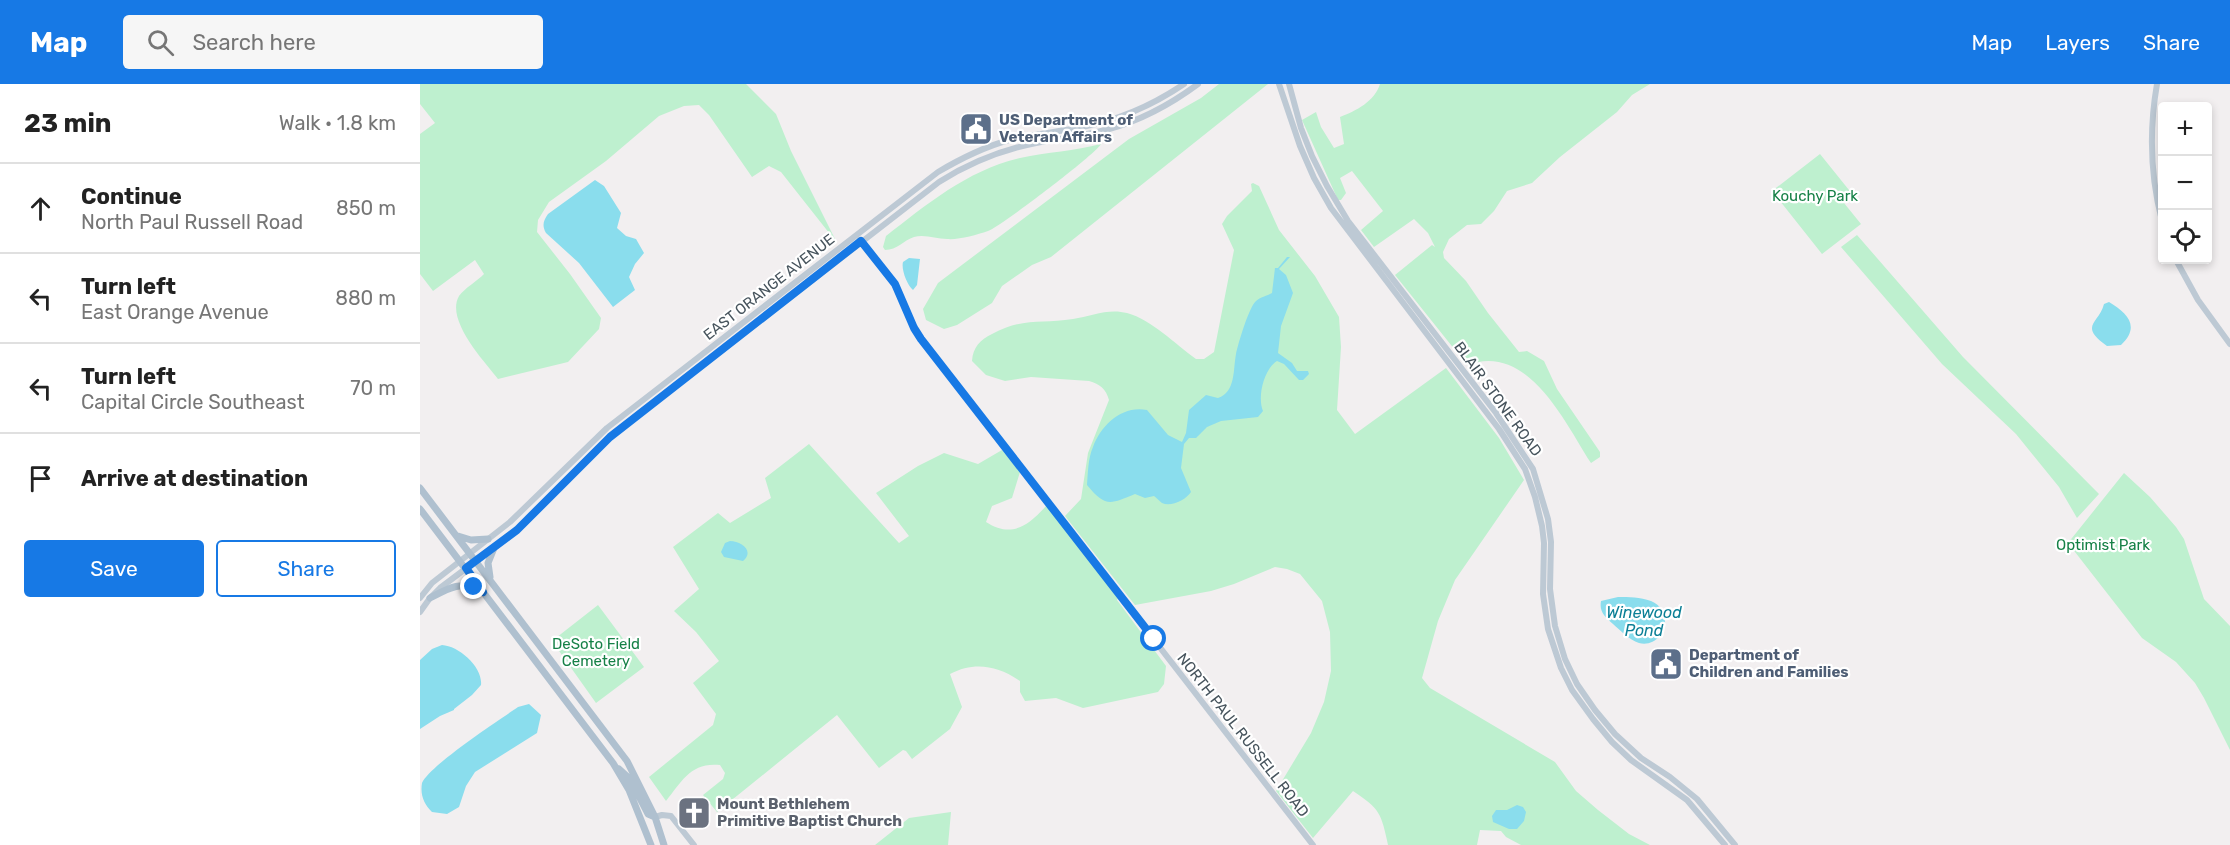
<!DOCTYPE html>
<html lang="en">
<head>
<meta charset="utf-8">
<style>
  :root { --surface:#fff; --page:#f6f6f6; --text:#222; --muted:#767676; --line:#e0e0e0; --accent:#1779e5 }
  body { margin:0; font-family:Rubik,sans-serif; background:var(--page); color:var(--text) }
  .controls { position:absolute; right:18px; top:18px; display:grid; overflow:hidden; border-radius:6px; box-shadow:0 3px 9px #0003 }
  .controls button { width:54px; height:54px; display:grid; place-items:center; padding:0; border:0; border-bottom:2px solid var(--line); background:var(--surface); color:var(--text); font:30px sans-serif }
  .stop { position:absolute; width:18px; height:18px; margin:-14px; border:4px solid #1779e5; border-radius:50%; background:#fff }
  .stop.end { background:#1779e5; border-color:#fff; box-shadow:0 2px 6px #0008 }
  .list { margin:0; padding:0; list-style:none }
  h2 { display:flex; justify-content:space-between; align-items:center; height:78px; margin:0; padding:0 24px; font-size:26px }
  h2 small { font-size:20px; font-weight:400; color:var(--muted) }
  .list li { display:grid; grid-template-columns:39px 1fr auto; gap:18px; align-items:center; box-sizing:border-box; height:90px; padding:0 24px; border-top:2px solid var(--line) }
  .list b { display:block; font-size:22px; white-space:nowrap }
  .list p { margin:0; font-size:20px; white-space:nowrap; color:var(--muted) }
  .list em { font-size:20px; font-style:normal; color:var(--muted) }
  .actions { display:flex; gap:12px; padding:18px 24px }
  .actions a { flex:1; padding:14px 0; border:2px solid var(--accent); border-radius:6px; text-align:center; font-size:21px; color:var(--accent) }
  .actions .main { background:var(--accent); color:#fff }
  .icon { flex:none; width:33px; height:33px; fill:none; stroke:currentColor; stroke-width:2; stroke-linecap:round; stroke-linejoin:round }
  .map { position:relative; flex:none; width:1810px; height:761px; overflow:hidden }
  header { display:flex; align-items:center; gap:36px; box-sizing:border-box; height:84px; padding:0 30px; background:var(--accent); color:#fff }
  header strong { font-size:28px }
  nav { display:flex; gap:33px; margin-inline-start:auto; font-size:21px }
  .search { width:420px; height:54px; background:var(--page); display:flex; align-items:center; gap:15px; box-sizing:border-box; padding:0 21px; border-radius:6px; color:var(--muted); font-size:22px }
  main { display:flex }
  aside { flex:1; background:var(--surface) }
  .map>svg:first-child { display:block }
  .green { fill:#bef0cf }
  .water { fill:#8added }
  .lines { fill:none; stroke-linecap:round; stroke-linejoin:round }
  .secondary { stroke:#bdc9d4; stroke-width:6 }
  .primary { stroke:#afc0cf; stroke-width:7 }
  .route { stroke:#1779e5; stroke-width:8 }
  .labels { text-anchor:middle; stroke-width:4.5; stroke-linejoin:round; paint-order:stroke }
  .service-label { font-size:15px; font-weight:bold; fill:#4e5e75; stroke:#fff; text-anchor:start }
  .park-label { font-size:15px; fill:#168147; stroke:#fff }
  .street-label { font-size:15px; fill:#47545d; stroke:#fff }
  .worship-label { font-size:15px; font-weight:bold; fill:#5b616d; stroke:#fff; text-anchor:start }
  .water-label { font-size:16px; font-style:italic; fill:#0b7f96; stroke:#fff }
</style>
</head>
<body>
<header>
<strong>Map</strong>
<div class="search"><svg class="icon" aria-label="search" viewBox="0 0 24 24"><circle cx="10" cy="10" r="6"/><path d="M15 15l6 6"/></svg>Search here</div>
<nav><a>Map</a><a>Layers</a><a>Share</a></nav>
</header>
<main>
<aside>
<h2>23 min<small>Walk · 1.8 km</small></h2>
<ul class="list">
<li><svg class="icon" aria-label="ahead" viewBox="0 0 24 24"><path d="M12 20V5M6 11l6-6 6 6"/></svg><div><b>Continue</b><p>North Paul Russell Road</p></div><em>850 m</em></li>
<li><svg class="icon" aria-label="left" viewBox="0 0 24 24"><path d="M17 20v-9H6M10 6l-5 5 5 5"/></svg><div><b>Turn left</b><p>East Orange Avenue</p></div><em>880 m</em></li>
<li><svg class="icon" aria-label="left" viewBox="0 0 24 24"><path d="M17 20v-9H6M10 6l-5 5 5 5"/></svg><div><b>Turn left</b><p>Capital Circle Southeast</p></div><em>70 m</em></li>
<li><svg class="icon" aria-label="arrive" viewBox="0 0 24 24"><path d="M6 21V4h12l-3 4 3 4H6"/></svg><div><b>Arrive at destination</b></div></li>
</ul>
<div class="actions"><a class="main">Save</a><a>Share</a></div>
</aside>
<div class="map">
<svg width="1810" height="761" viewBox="0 0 1810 761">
  <rect width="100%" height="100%" fill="#f2eff0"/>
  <path class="green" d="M0 0H326L356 30 371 67 417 159 361 88 349 82 332 93 289 31 279 21 264 22 239 32 186 77 129 118 118 136 117 148 150 190 181 234 179 245 148 278 78 295C65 278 25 236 39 212 45 204 57 197 64 190L55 176 13 207 0 190V50L15 39 0 20Z
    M799 0H848L631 173 612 181 582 202 572 219 537 241 524 245 506 236 503 225 518 199 709 55 781 14Z
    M960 0H1230L1212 11 1197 28 1140 73 1112 99 1087 107 1074 127 1061 140 1047 141 1029 155 1023 168 1024 174 1046 197 1068 229 1099 268 1107 267 1124 277 1137 305 1180 368V373L1171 379C1144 337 1108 258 1047 281L975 191 1012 161 1015 163 1008 149 994 135 954 163 941 146 963 127 932 87 920 94 926 109 921 116H918L882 36 896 28 901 43 914 64 924 60 920 33C936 27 955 17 960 0Z
    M681 60C676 70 580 143 568 147 556 151 539 156 527 155 516 155 505 150 494 153 484 156 477 166 465 166L463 163 466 152C507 120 548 86 600 74 627 68 655 67 681 60Z
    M1400 70 1433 111 1424 119 1441 140 1402 170 1352 107Z
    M833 99 839 102 859 146 895 192 919 233 921 263 917 326 935 350 1026 284 1079 354 1104 396 1035 496 1018 537 1002 594 1010 604 1135 678 1156 707 1178 726 1209 750 1230 761H1101L1086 753 1081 747 1060 746 1057 761H968C961 729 960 725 933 707L893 754 856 707 891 649 904 618 911 587 910 548 902 517 880 490 867 485 855 483 814 500 791 507 715 521 645 432 661 415 668 369 689 316C686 305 680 300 669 297L611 293 585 297 566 291 552 277C553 263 560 256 572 250 603 233 622 240 653 235 671 232 689 224 707 229 732 236 755 260 776 275H784L794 268 814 166 802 140 807 132 832 107 831 100Z
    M1437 151 1543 273 1679 410 1657 434 1639 403 1596 350 1522 280 1421 163Z
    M389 360 479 459 489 452 456 409 498 382 524 369 558 380 582 366 600 388 592 414 572 422 566 438C592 455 609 441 627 421L698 514 697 516 746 582 744 600 738 608 663 624 636 614 605 617 600 608V597C578 582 555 577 530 590L542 623 530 645 492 675 486 667 483 666 459 684 417 631 297 728 283 711 303 695 305 689 300 681C271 678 262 697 246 717L229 693 293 641 296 630 273 599 299 577 276 548 254 527 279 505 253 463 298 429 310 439 351 414 345 394Z
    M1704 389 1730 413 1756 443 1764 455 1784 515 1810 542V666L1784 614 1775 599 1756 578 1722 554 1648 459Z
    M178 521 224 583 176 619 132 557Z
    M531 728 528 761H455L489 734Z"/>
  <path class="water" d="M175 96 184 102 201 129 197 144 206 152 216 155 224 169 215 180 209 193 215 206 193 223 159 179 126 149C122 142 123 137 128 130Z
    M867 173H870L859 185 866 191 873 209 861 242 858 269 872 279 877 287H888L889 290 883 296H879L864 280 857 277C844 285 837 313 843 327L838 333 801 337 787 343 776 354H769L764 360 761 384 771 408C766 416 751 423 742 419 739 417 737 414 734 412L725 414 715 410C690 420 686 424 667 401 668 389 668 374 673 363 681 341 702 321 727 326L748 351 762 358 766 349 769 326 786 311 798 314C816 308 813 285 816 270 818 260 829 223 836 217 840 213 847 212 852 209L855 184H858Z
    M489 174 500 175 497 201 493 206C487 201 481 185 483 178Z
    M1689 218C1707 229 1721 242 1701 261L1687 262C1658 241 1679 240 1684 220Z
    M310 457C321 457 335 467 323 477L304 473 301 468 305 459Z
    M1198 513C1209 513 1220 513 1231 517 1257 528 1243 565 1219 559 1209 556 1200 546 1193 540 1185 533 1179 528 1181 517Z
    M22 561C39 562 63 583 61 601L52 611 34 625V626L20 632 0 645V576L12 565Z
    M109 620 121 631 117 649 55 688 46 702 39 723 27 730 12 728C4 720 0 711 2 699 9 682 79 636 98 623Z
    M1097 721 1103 723 1106 728 1104 737 1097 745H1089L1073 738 1072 732 1076 726H1087Z"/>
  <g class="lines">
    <path class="secondary" d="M859 0 880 62 894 94 911 124 1079 345 1105 385 1115 413 1122 442 1124 459 1123 510 1128 545 1141 584 1152 606 1173 635 1192 658 1211 676 1267 716 1305 761
      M869 0 881 44 892 72 907 102 928 137 1076 329 1113 385 1128 435 1131 458 1130 505 1135 542 1145 575 1157 600 1175 626 1195 650 1221 674 1250 693 1277 715 1315 761
      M1737 0C1729 46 1730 91 1742 137
      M440 156 475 200 494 244 501 255 893 761
      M1756 176 1778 216 1810 260
      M0 514 12 499 90 438 187 344 518 88C540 75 564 63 589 56 613 50 638 48 662 43 699 36 733 21 764 0
      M0 528 10 514 20 504 97 446 190 353 519 98C549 79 581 66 616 59 641 54 665 52 689 45 722 36 751 20 778 0
      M235 733 242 731 251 732 274 761"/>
    <path class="primary" d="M0 404 207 677 235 733 244 761
      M0 425 193 679 209 706 231 761
      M38 452 51 456 68 455
      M70 493 68 479 74 464
      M10 514C27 505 41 496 60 506
      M199 685 210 695 228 730 235 733"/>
  </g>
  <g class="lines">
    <path class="route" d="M54 503 63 508 46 484 97 446 190 353 441 157 475 200 494 244 501 255 734 555"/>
  </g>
  <defs>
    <g id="civic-square" transform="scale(1.725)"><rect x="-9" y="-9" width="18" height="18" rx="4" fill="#5c6f8a" stroke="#fff"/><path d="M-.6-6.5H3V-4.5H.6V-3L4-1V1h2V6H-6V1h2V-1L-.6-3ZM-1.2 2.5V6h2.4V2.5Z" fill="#fff"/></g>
    <g id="church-square" transform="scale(1.725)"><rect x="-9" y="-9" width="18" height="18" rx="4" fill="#6b7280" stroke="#fff"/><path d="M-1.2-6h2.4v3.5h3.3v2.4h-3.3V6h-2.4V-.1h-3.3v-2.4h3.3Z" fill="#fff"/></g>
  </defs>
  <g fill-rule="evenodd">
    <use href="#civic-square" x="556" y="45"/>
    <use href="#civic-square" x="1246" y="580"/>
    <use href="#church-square" x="274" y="729"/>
  </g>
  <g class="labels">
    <g class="service-label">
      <text x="579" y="41">US Department of<tspan x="579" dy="17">Veteran Affairs</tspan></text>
      <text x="1269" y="576">Department of<tspan x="1269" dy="17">Children and Families</tspan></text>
    </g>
    <g class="park-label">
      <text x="1395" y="117">Kouchy Park</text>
      <text x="1683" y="466">Optimist Park</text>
      <text x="176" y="565">DeSoto Field<tspan x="176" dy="17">Cemetery</tspan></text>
    </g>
    <g class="street-label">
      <text transform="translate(349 203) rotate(-38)" y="5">EAST ORANGE AVENUE</text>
      <text transform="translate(1078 315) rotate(54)" y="5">BLAIR STONE ROAD</text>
      <text transform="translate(823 651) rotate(52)" y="5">NORTH PAUL RUSSELL ROAD</text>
    </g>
    <g class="worship-label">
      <text x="297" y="725">Mount Bethlehem<tspan x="297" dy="17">Primitive Baptist Church</tspan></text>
    </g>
    <g class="water-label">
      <text x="1224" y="534">Winewood<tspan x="1224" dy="18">Pond</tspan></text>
    </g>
  </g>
</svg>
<div class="controls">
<button>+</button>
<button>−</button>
<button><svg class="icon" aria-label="locate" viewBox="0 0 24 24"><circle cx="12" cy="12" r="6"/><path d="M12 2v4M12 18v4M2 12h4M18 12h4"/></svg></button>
</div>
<div class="stop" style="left:734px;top:555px"></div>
<div class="stop end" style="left:54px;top:503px"></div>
</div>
</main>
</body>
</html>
